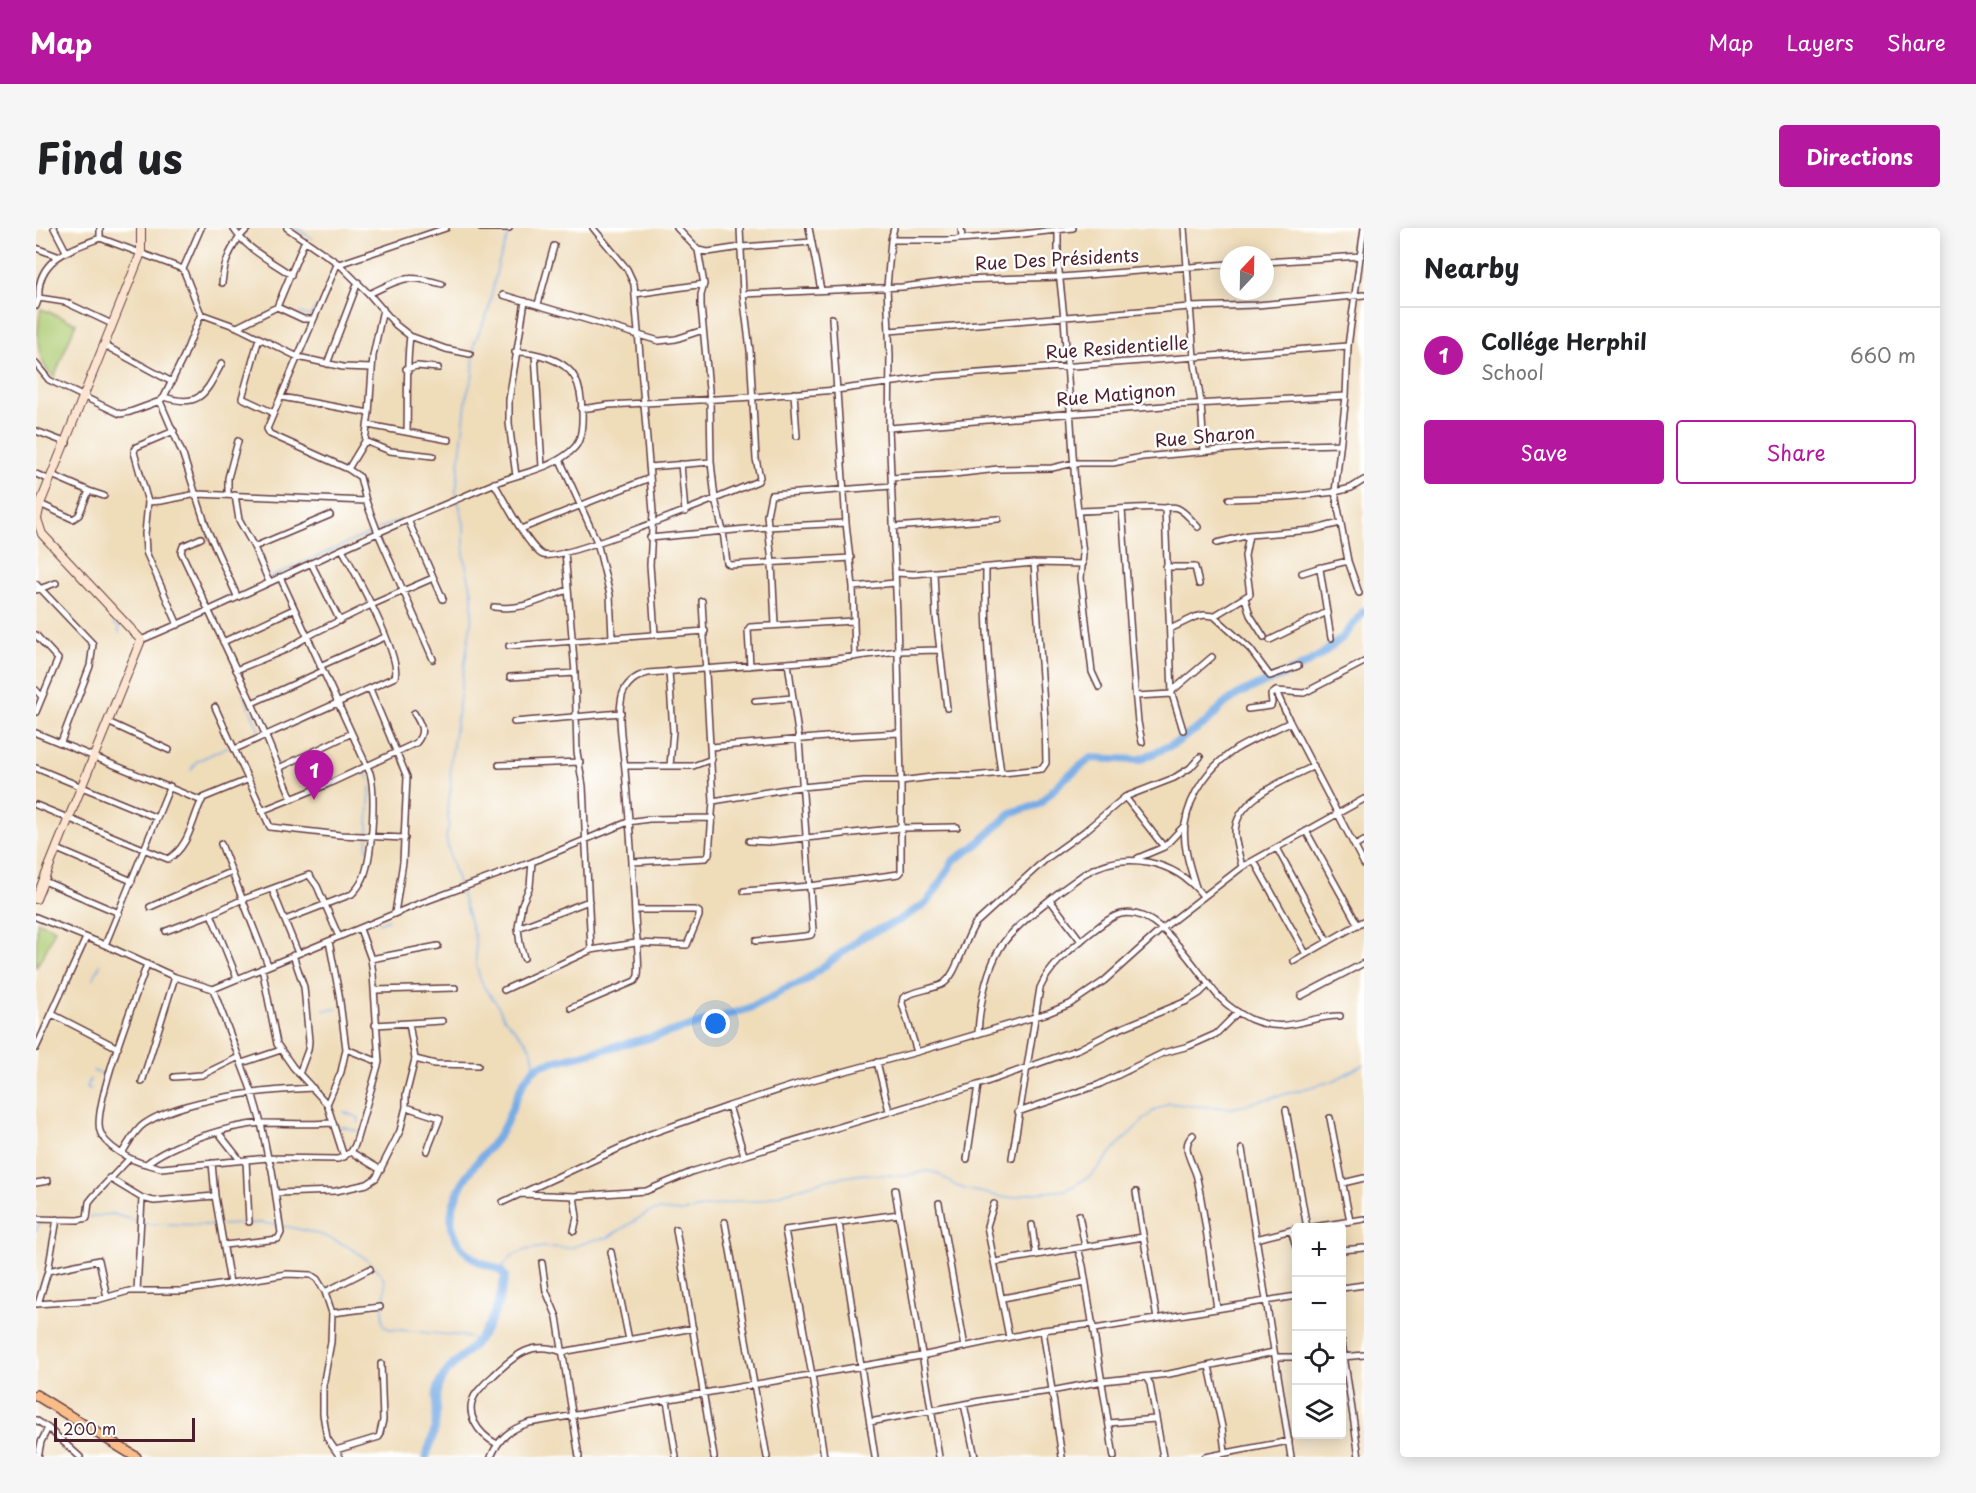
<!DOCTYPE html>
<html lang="en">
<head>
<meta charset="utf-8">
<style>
  :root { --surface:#fff; --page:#f6f6f6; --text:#202124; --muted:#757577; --line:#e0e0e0; --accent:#b5179e }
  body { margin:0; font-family:"Playpen Sans",sans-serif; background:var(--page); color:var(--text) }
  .controls { position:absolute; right:18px; bottom:18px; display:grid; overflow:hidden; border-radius:6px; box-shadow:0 3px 15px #0003 }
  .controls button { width:54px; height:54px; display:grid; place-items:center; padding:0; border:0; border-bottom:2px solid var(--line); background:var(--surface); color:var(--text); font:30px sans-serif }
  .compass { position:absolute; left:1184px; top:18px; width:54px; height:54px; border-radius:50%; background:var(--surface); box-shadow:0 3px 15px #0003; rotate:22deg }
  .scale { position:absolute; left:18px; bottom:15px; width:141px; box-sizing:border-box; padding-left:6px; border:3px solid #4a1f2b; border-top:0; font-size:16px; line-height:21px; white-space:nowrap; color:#4a1f2b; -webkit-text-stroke:4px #fff; paint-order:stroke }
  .you { position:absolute; left:680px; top:796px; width:21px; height:21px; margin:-15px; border:4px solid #fff; border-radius:50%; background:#1a73e8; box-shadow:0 0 0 9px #1a73e833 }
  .badge { display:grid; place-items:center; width:39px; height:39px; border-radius:50%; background:var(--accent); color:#fff; font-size:20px; font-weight:700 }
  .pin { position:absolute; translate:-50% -50px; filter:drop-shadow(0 2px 3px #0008) }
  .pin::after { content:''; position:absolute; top:32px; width:21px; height:18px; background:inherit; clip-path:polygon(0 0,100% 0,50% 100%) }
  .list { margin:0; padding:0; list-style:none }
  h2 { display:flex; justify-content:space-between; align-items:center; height:78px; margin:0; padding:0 24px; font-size:26px }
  h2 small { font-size:20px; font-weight:400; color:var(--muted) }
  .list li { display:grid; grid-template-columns:39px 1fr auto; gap:18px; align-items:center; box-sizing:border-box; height:96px; padding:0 24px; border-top:2px solid var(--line) }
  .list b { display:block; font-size:22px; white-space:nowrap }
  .list p { margin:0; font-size:20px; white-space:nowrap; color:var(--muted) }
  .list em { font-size:20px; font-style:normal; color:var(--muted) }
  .actions { display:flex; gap:12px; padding:18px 24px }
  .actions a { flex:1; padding:14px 0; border:2px solid var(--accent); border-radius:6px; text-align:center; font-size:21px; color:var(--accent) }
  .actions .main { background:var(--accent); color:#fff }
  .icon { flex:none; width:33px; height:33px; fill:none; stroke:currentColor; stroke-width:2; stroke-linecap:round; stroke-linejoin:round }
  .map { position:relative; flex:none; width:1328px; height:1229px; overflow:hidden; border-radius:6px }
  header { display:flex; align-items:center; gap:36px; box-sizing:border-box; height:84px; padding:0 30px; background:var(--accent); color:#fff }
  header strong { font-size:28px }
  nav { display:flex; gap:33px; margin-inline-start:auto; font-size:21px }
  .intro { display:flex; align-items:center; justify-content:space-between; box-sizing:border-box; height:144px; padding:0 36px }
  h1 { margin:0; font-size:42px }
  .button { padding:15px 27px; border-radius:6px; background:var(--accent); color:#fff; font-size:21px; font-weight:700 }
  main { display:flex; gap:36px; padding:0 36px }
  aside { flex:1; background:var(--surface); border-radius:6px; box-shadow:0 3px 15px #0003 }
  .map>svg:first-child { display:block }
  .green { fill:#aecc73; stroke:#7c764f; stroke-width:1.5 }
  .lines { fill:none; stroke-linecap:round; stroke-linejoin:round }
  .stream { stroke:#77ace5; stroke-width:1.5 }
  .river { stroke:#77ace5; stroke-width:8 }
  .minor-casing { stroke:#633b40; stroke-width:8 }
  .secondary-casing { stroke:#633b40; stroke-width:10 }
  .trunk-casing { stroke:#633b40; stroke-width:12 }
  .minor { stroke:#fff; stroke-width:5 }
  .secondary { stroke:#fce5d0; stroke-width:8 }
  .trunk { stroke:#f8bd89; stroke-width:9 }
  .labels { text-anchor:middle; stroke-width:5; stroke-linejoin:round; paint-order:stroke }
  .street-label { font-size:18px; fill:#4a1f2b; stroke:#fff }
</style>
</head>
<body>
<header>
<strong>Map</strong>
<nav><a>Map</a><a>Layers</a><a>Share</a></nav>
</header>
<div class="intro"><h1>Find us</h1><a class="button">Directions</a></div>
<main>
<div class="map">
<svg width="1328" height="1229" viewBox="0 0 1328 1229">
  <rect width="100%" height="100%" fill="#fff"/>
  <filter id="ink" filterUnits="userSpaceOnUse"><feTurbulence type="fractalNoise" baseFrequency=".0167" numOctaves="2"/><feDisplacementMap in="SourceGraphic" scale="12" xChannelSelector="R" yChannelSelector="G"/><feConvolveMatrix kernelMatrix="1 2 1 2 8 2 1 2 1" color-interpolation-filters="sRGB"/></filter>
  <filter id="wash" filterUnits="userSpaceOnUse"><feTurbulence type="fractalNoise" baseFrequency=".008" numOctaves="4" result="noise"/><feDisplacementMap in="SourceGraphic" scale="24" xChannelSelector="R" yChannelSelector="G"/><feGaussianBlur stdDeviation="1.35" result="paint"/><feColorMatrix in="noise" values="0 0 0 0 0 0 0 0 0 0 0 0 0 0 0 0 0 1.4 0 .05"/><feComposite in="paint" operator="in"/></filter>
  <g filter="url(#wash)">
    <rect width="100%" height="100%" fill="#efdcb9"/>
    <path class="green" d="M5 81 40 95 18 149C0 135 0 104 5 81Z
      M1 693 19 701 9 724 0 739Z"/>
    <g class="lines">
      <path class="stream" d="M260 0 277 11
        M475 1 462 36 452 84 438 116 437 147 431 166 420 264 428 296V329L436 365V387L414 537 415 560 411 581 413 597 410 609 414 629 439 710 440 735 444 751 449 761 459 773 469 791 490 813 496 823 499 839
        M264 85 274 88 279 79
        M342 301 364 292
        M344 307 358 301
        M233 350 339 303
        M186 371 197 366
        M78 396 83 399V405
        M207 465 223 502 221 506 209 512
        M200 516 205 513
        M328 541 333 553
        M155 542 161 533 193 518
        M88 574 104 579
        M331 622 334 558
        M343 695 352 691
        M57 752 64 736
        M287 782 301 781
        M57 843 70 847
        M54 851 51 860 55 861
        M308 884 323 890 322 896
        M305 898 321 903
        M53 989 76 986 111 996 182 997
        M186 997 224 995 241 997
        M246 998C279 1003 314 1014 338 1038 342 1042 347 1046 348 1053 352 1068 343 1083 348 1098L354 1101 425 1108 442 1112
        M0 1003 4 993
        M464 1041 476 1028 489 1022 507 1019 534 1020 561 1011 571 1010 613 984 623 982 645 984 705 973H722L790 952 827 946 869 948 891 943 901 945 918 957 929 961 971 970 981 969 990 966 1030 962 1056 947 1083 916 1116 884 1133 875 1156 878 1197 880 1297 853 1328 836"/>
      <path class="river" d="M390 1229C393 1219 398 1208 399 1198 402 1183 397 1166 405 1152 414 1136 431 1126 443 1111 457 1094 465 1070 469 1048 464 1039 455 1039 446 1035 431 1028 422 1017 417 1002 412 987 419 971 425 958 434 939 452 923 464 906 477 886 483 847 505 837L621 808 695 786 711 781 735 770 748 761 767 754 828 708 862 693 889 676 897 666 918 632 938 619 975 585 1003 576 1028 551 1055 530 1103 532 1140 515 1171 494 1188 476 1204 465 1261 441 1285 427 1306 410 1328 383"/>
    </g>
  </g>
  <g filter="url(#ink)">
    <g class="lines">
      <g class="minor-casing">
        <path id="minor" d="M18 0 30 23
          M197 0C210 21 235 33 255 47
          M251 0 303 36 333 66 360 97 374 108 410 121 434 126
          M445 0H473
          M557 0 591 41 598 56 617 284 614 337 619 406
          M641 0 662 22 668 56 665 67V78L674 172 675 234 679 271 687 303 691 335 694 337 815 330
          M773 0 785 62
          M925 0 926 10
          M1148 0 1158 129 1165 175 1168 223
          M1022 1V34L1028 90 1039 256 1047 326 1045 350 1056 444 1063 459
          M855 12H909L978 7 1037 0
          M0 20 21 28
          M662 22 672 24 705 19 776 14
          M1229 34 1325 28
          M147 41 165 0
          M186 55C188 33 196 15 212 0
          M333 66C367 50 369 46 406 56
          M599 66 668 56
          M707 66 866 59 922 52 1025 49 1193 36
          M467 67 623 113 640 111 667 102
          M3 70C0 31 35 21 64 10
          M502 76 518 18
          M0 78 3 70 29 74 76 96
          M241 79 267 91H277
          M165 86 201 99 262 129 307 139 336 140
          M796 90 810 295 817 359 819 429
          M201 99 241 79 269 12
          M853 103 1154 79 1221 77 1328 67
          M223 110 206 170 238 185
          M68 117 136 154
          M499 126 506 239
          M0 136 13 152 84 186 94 184 124 173 128 169 148 128 165 86 147 41 64 10V0
          M291 136 322 54
          M370 141 381 138 402 140
          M758 165 761 208
          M128 169C166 181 170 163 186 135
          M245 169 333 185
          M124 173 147 227 171 301 201 368
          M545 181 573 177 717 169 800 162 902 148 1312 118
          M332 197 413 212
          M853 200 1140 177 1310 168
          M0 203 31 215
          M138 203 100 219 98 224 112 274 109 306 110 324 142 397
          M371 204C372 172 370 140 374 108
          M329 213 354 223 397 228
          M524 232 561 314 574 367 576 409
          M645 236 649 284
          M613 239 675 234
          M312 241 329 213 333 185 337 128 347 81
          M0 246 14 252
          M16 247 53 263
          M480 248 473 195V172L489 73
          M855 250 909 247 962 241 1016 240 1038 235H1077L1106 229 1231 218 1304 216
          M458 255C467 270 493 321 507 327 526 334 694 265 722 253L724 249 720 231 714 122 707 66 704 0
          M192 267V250L202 213
          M199 267 203 292 218 319
          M1193 271 1253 269 1299 264 1315 260 1328 252
          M112 274 125 273 161 266 330 273
          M4 276 37 291 43 287 53 263 68 268
          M1129 280 1136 466 1147 502
          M1086 281 1099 462 1102 494 1106 514
          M1043 283C1071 283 1099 278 1128 280 1132 280 1136 278 1141 280 1149 283 1156 293 1162 299
          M372 292 407 371
          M858 299 962 291
          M485 301 614 250
          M165 310 147 318 145 324 216 475 256 571
          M614 310 731 299 810 295
          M1181 315 1213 307
          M529 324 539 445 541 524 547 558 555 722
          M275 335 304 393
          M1130 339H1159L1163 356
          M950 341C949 408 955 477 965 544
          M898 344 900 389 911 480
          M859 345 878 346 998 335 1047 336
          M1266 345 1285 339
          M244 349 334 545C340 565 336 621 330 642 328 651 323 659 316 666L249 692
          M233 354 218 319 294 287
          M0 356 57 416 54 438 25 514
          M817 359 859 355
          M0 362 20 355
          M1323 365 1312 333 1299 264 1310 168 1312 118 1328 0
          M1209 370 1214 387 1228 409
          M458 379C487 383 505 371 532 362
          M1178 388 1214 366 1209 328 1213 307 1276 302 1304 295
          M739 397 736 335 731 287 735 267 856 258
          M1134 401 1159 389 1168 387 1178 388 1214 421 1234 448 1262 438
          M0 407 22 431 0 484
          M1295 410 1284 341 1287 339 1312 333
          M105 412C194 375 280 331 369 293 399 281 428 268 457 256 483 245 519 241 539 219 550 206 547 164 539 150 529 131 499 124 479 124
          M1234 412 1291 384
          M187 414 258 381
          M473 418 669 403
          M397 431 342 305 330 273 324 249 312 241 234 206 231 201 300 39 303 36 410 0
          M284 438 349 409
          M714 438 712 402 714 399 817 393
          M200 442 249 422 278 405 335 377 397 350
          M633 443 637 503 634 538
          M474 449 539 445
          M334 461 371 549 367 634 359 685
          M0 462 6 469
          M1136 463 1176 429
          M1240 463 1254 494 1328 636
          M1100 468 1136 466
          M719 473 757 470
          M216 475 287 443
          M179 479 234 599 304 607 369 610
          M1212 481 1235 478 1236 475 1235 467 1240 463 1268 465 1328 434
          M72 494 133 522
          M478 494 585 485
          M0 505 166 573
          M675 519 790 509 863 505
          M199 521 359 449C366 428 318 343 306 321
          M463 537 544 534
          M589 538H657L676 531
          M0 540 121 590
          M243 540 314 506
          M1089 569 1128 619
          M677 573 756 560 828 553H865L903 548H937L1006 541 1010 535 1009 491 998 335
          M0 577 132 631C154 619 156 590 167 570L211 552
          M225 583 290 557 380 515C390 504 385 496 378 485
          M1270 603 1322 697
          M713 613 732 614 864 600 921 599
          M185 616 232 737
          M1319 618 1328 613
          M1241 620 1292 714
          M21 621 96 653
          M1102 630 1128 619 1149 597
          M1218 633 1270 726
          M596 634 670 630 673 626 677 573 666 373
          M1206 639C1204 629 1200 617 1199 606 1198 570 1252 551 1278 538
          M8 653 83 685
          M1160 659C1154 640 1146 616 1149 596 1154 565 1174 538 1200 521 1217 511 1236 503 1254 494
          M236 661 262 725
          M708 663 774 658 863 646 865 644V553L861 387 853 200 854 128 851 59 855 12 858 0
          M1014 672 1045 713
          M114 679 194 644
          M175 686 201 750
          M0 689 69 717 139 749 177 761 382 676 496 634 592 594 613 591 677 590
          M482 700 553 673
          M130 703 175 686 205 672 273 647 281 658 303 709
          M720 713 770 708 775 707 777 702 763 512 752 435
          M69 717 134 558
          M257 727 268 759 273 813 272 822 263 846
          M488 730 484 716 482 700 486 676 494 658 496 634
          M335 731 402 718
          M1258 733 1328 693
          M111 736C101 766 56 878 64 903 68 918 95 933 110 936 136 915 194 897 227 895 250 895 273 897 296 895
          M226 740 241 816 257 839 291 876 308 929
          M177 761 216 864 225 895 232 930 236 942 245 1005 242 1011 188 1017
          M339 762 419 760
          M468 762 555 722 600 715 651 717 663 688V684L659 682H599
          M1265 768 1328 735
          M535 780 599 753 602 748C604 729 600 708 599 688 597 639 593 590 589 542 587 519 581 491 586 468 590 455 600 448 612 445L792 432 862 423 904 422
          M16 786 82 820
          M339 797 406 793
          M942 805C944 775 949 746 964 720 977 698 1026 661 1048 646 1088 622 1138 631 1167 668
          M0 820 50 710
          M310 821 343 834
          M881 824 866 775 867 770 872 767C882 763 894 761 905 757 921 750 928 710 940 695L1010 631 1049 603 1089 569 1138 550 1154 540 1164 529
          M379 831 399 836 442 837
          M841 834 853 883
          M206 835 245 822
          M138 849 166 847 203 829
          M106 854 139 749
          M291 876 305 844 310 821 303 766 293 713
          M693 878 708 927
          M370 879 404 890 391 923
          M1250 882 1271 1000
          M982 884 1062 857 1127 825 1153 818 1180 806 1202 784
          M1294 890 1314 993
          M182 904 204 932
          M1157 907C1143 919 1158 936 1161 950 1170 993 1175 1037 1181 1081
          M1206 921 1255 1229
          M315 924 345 942
          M86 925C92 916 99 902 108 896 147 870 231 862 277 860
          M976 930 1004 760C1014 737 1034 722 1053 706 1061 700 1070 692 1079 688 1121 670 1160 745 1184 770 1192 778 1204 786 1214 791 1252 807 1269 788 1304 788
          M931 931 942 857
          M210 932 213 994
          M176 935 179 968 194 1055
          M110 936 125 940 232 930 302 931 315 924 319 917 343 834 337 746 335 731 324 701
          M73 950 106 970 118 973 179 968
          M0 955 12 953
          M1307 955 1328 950
          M859 962 903 1229
          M1100 964 1121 1091
          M240 965 300 963 331 956 340 950 364 903 370 879V867L379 831 373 795
          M484 966 538 968 610 963 658 943 942 857 1043 821 1076 804 1151 773 1164 765 1173 756
          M538 968 541 989 538 1003
          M467 974 614 906 693 878 765 855 881 824 1012 785 1034 776 1068 753 1127 700 1206 639 1328 571
          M903 975 929 1119
          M958 976 951 998 973 1109
          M1043 987 1049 1019
          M0 991 42 992 51 990 53 974 57 969 93 931
          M689 994 731 1229
          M803 995 839 1229
          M996 997 1000 1027
          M1271 1000 1328 991
          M640 1001 678 1229
          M1255 1002 1260 1019
          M1220 1011 1260 1001
          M1042 1020 1047 1038 1078 1229
          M1306 1022 1328 1020
          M575 1024 593 1112
          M959 1034 1107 1009
          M506 1035 510 1063 521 1089 543 1229
          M12 1043 63 1032 71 1069
          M1306 1060 1328 1057
          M101 1063 106 970
          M289 1064 334 1041
          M967 1070 1049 1054
          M0 1076 61 1072 93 1063H146L251 1046 275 1047 281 1051 289 1064 296 1085 295 1114 287 1158V1186L291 1210 304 1229
          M2 1076 12 1043 21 991
          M296 1085 344 1079
          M1058 1101 1260 1068
          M1007 1102 1026 1229
          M1306 1114 1323 1229
          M1239 1129H1260
          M1307 1129 1328 1127
          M1173 1138 1186 1199 1189 1224
          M1110 1149 1114 1156 1127 1229
          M631 1172 640 1229
          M928 1176 939 1229
          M0 1192 12 1200 44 1229
          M834 1194 955 1171 1015 1163 1067 1153 1133 1146 1238 1124
          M1073 1195 1119 1191
          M461 1216C442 1206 426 1184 441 1164 446 1158 452 1152 458 1147 479 1127 496 1112 526 1124L657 1100
          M300 1222 343 1209 347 1192 345 1136
          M2 1229 5 1214 12 1200
          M455 1229C463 1210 474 1201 493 1195L885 1128 1007 1102 1057 1096
          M788 1229 776 1147 749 1002 863 986
          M1169 1229 1253 1213"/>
      </g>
      <g class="secondary-casing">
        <path id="secondary" d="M0 671 105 412 6 306 1 291 4 276 105 25V0"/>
      </g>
      <g class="trunk-casing">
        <path id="trunk" d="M0 1167 100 1229"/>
      </g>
      <use href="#minor" class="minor"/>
      <use href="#secondary" class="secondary"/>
      <use href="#trunk" class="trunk"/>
    </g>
  </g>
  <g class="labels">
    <g class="street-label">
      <text transform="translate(1021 32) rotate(-3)" y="6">Rue Des Présidents</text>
      <text transform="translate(1081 120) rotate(-4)" y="6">Rue Residentielle</text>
      <text transform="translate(1080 167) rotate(-5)" y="6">Rue Matignon</text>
      <text transform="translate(1169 209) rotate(-5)" y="6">Rue Sharon</text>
    </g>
  </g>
</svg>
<div class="controls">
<button>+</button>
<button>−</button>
<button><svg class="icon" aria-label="locate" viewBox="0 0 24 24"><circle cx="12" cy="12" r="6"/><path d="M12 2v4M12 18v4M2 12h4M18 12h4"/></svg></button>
<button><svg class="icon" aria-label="layers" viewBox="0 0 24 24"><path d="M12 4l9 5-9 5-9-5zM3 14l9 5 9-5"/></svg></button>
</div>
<svg class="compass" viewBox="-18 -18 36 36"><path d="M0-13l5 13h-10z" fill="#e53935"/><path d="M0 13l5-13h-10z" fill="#757577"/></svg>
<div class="scale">200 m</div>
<div class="you"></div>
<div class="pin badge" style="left:278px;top:572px">1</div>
</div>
<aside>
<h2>Nearby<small></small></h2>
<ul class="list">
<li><span class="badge">1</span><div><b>Collége Herphil</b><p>School</p></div><em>660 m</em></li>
</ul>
<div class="actions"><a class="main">Save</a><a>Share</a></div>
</aside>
</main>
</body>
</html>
